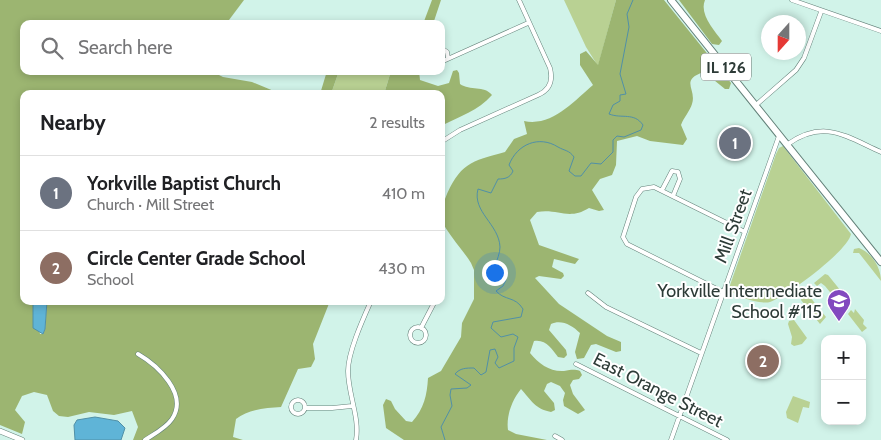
<!DOCTYPE html>
<html lang="en">
<head>
<meta charset="utf-8">
<style>
  :root { --surface:#fff; --page:#f6f6f6; --text:#202124; --muted:#757577; --line:#e0e0e0; --accent:#8249bf }
  body { margin:0; font-family:Cabin,sans-serif; background:var(--page); color:var(--text) }
  .controls { position:absolute; right:15px; bottom:15px; display:grid; overflow:hidden; border-radius:10px; box-shadow:0 2px 8px #0003 }
  .controls button { width:45px; height:45px; display:grid; place-items:center; padding:0; border:0; border-bottom:1px solid var(--line); background:var(--surface); color:var(--text); font:25px sans-serif }
  .compass { position:absolute; left:761px; top:15px; width:45px; height:45px; border-radius:50%; background:var(--surface); box-shadow:0 2px 8px #0003; rotate:201deg }
  .you { position:absolute; left:494px; top:272px; width:18px; height:18px; margin:-12px; border:4px solid #fff; border-radius:50%; background:#1a73e8; box-shadow:0 0 0 8px #1a73e833 }
  .badge { display:grid; place-items:center; width:32px; height:32px; border-radius:50%; background:var(--accent); color:#fff; font-size:16px; font-weight:700 }
  .pin { position:absolute; translate:-50% -50%; border:2px solid #fff; box-shadow:0 1px 5px #0006 }
  .list { margin:0; padding:0; list-style:none }
  h2 { display:flex; justify-content:space-between; align-items:center; height:65px; margin:0; padding:0 20px; font-size:21px }
  h2 small { font-size:16px; font-weight:400; color:var(--muted) }
  .list li { display:grid; grid-template-columns:32px 1fr auto; gap:15px; align-items:center; box-sizing:border-box; height:75px; padding:0 20px; border-top:1px solid var(--line) }
  .list b { display:block; font-size:19px; white-space:nowrap }
  .list p { margin:0; font-size:16px; white-space:nowrap; color:var(--muted) }
  .list em { font-size:16px; font-style:normal; color:var(--muted) }
  .icon { flex:none; width:28px; height:28px; fill:none; stroke:currentColor; stroke-width:2; stroke-linecap:round; stroke-linejoin:round }
  .map { position:relative; flex:none; width:881px; height:440px; overflow:hidden }
  .search { position:absolute; background:var(--surface); box-shadow:0 2px 8px #0003; left:20px; top:20px; width:425px; height:55px; display:flex; align-items:center; gap:12px; box-sizing:border-box; padding:0 18px; border-radius:10px; color:var(--muted); font-size:19px }
  .panel { position:absolute; background:var(--surface); box-shadow:0 2px 8px #0003; left:20px; top:90px; width:425px; height:215px; border-radius:10px }
  .map>svg:first-child { display:block }
  .green { fill:#b9d193 }
  .forest { fill:#9cb571 }
  .water { fill:#5fb4d7; stroke:#5090a7 }
  .lines { fill:none; stroke-linecap:round; stroke-linejoin:round }
  .stream { stroke:#5090a7; stroke-width:1 }
  .minor-casing { stroke:#64827a; stroke-width:5 }
  .tertiary-casing { stroke:#64827a; stroke-width:6 }
  .primary-casing { stroke:#64827a; stroke-width:8 }
  .minor { stroke:#fff; stroke-width:4 }
  .tertiary { stroke:#fff; stroke-width:5 }
  .primary { stroke:#fff; stroke-width:6 }
  .labels { text-anchor:middle; stroke-width:4; stroke-linejoin:round; paint-order:stroke }
  .shield { fill:#fff; stroke:#6c7673; stroke-width:1 }
  .shield-label { font-size:16px; font-weight:bold; fill:#2d3b37 }
  .street-label { font-size:18px; fill:#2d3b37; stroke:#fff }
  .poi-label { font-size:18px; fill:#2d3b37; stroke:#fff; text-anchor:end }
</style>
</head>
<body>
<div class="map">
<svg width="881" height="440" viewBox="0 0 881 440">
  <rect width="100%" height="100%" fill="#d1f3e9"/>
  <path class="green" d="M564 0H616L598 66 586 47Z
    M339 71H391L384 94H331Z
    M783 146 851 234C848 251 787 296 770 302 761 305 732 296 729 288L776 154 779 148Z
    M859 248C872 253 881 268 881 281L859 253H853L854 249Z
    M825 274 828 275 849 301 843 308 825 286 821 283 817 286 814 283Z
    M807 289 810 297 826 317 820 324 801 300 802 294Z
    M855 309 864 320 863 324 867 328 862 332 848 314 851 310 854 313Z
    M794 320 807 338 802 344 794 346 791 344 792 337 788 324 789 321Z
    M793 396 810 402 809 408 803 407 798 423 787 418 786 412Z"/>
  <path class="forest" d="M0 0H244L226 24H24V71H211L223 77 252 82 281 94H24V301H33L40 334H43L45 329 47 301H330L313 344 315 359 311 367 298 369 281 407C266 408 248 409 236 419L233 437 243 440H133L138 427 132 411 114 415 89 412 68 417 59 416 53 411 47 395 34 392 22 396 15 410 25 422 22 434 0 425Z
    M432 0H441L433 24H423Z
    M616 0H664L731 83 729 89H725L704 72C679 80 697 89 692 104 690 111 684 117 681 125L687 139 683 145 650 141 637 136 617 141 616 165 612 175 600 179 592 190 604 210 599 211 589 208C568 221 558 208 537 212L530 220 539 245 579 259 575 264 554 259 552 267 563 273 564 276 561 279 539 276 535 278 559 304 607 336 621 342V351L616 352 596 344 591 345 584 358 577 359 575 352 580 333C572 325 561 319 551 324L549 330 566 350 567 355 564 358 558 357C552 349 546 339 534 341L530 353C539 364 550 372 564 371 571 370 574 369 580 371L582 375 579 379 573 380 570 385 573 394 585 410 578 414 564 406 563 400 565 393 560 386 551 382 547 384 544 391 554 403 555 410 551 412C535 409 531 400 521 389 512 400 506 416 508 430L516 434 547 440H404L386 428 383 405 386 399 391 401 395 409 406 421 412 422C424 409 427 395 428 378L441 371 461 337 462 323 474 299V270L471 263C463 250 447 233 442 221 439 214 442 206 445 199 459 164 471 161 505 152L514 139 527 134 524 121C552 127 574 101 593 85L580 65V54L586 51 598 65Z
    M679 0H705C699 14 714 30 722 41L719 45 712 44Z
    M457 70 459 73 460 84C470 91 484 85 492 95 478 111 460 116 441 126V94H384L391 71H419L420 80 438 86 449 83 453 71Z
    M327 71H339L331 94H320Z"/>
  <path class="water" d="M33 301H47L45 329 43 334 33 328Z
    M95 417 118 421 125 428 121 440H75L74 425 77 420Z"/>
  <g class="lines">
    <path class="stream" d="M445 440 441 427 452 406 450 395 451 389 467 388 471 385 455 374C460 368 466 368 474 368L481 375 486 372 490 350 495 349 498 357 495 363 499 368 514 361V348L518 337 513 334 501 337 491 328 493 322 521 317 523 309C515 296 505 301 496 291L503 286 506 280 495 266C497 260 500 253 500 247 499 224 472 212 478 189L491 193 498 179C505 179 510 178 513 171L509 165C517 144 539 135 558 147 565 151 569 150 574 157L569 171 575 176H581L591 163 601 164 613 152V140L617 136 624 137 641 130 643 125C634 112 622 119 609 114L613 105 620 101V95L626 94 620 74 629 27 627 14 633 0"/>
    <g class="minor-casing">
      <path id="minor" d="M792 0 881 31
        M441 48 447 52 448 58
        M441 62 528 23
        M756 105 796 70 804 58 821 12
        M441 142 460 130 538 95C550 90 553 80 550 68L519 0
        M788 144C824 119 845 136 881 152
        M662 190 672 171 678 172 680 179 673 196
        M723 292 627 244 623 237 636 197 642 189 654 187 745 232
        M588 293 606 307 701 353
        M410 335a8 8 0 1 1 16 0a8 8 0 1 1-16 0Z
        M421 328 435 301
        M138 354C157 365 189 394 172 419 166 428 154 434 145 440
        M576 364 727 440
        M291 407a7 7 0 1 1 14 0a7 7 0 1 1-14 0Z
        M305 408H332L352 406
        M555 436 562 440
        M356 440C360 418 348 394 348 371 348 352 363 319 371 301
        M671 440 779 136"/>
    </g>
    <g class="tertiary-casing">
      <path id="tertiary" d="M0 431 22 440"/>
    </g>
    <g class="primary-casing">
      <path id="primary" d="M671 0 881 262"/>
    </g>
    <use href="#minor" class="minor"/>
    <use href="#tertiary" class="tertiary"/>
    <use href="#primary" class="primary"/>
  </g>
  <defs>
    <g id="school-pin" transform="scale(1.25)"><path d="M0 17L-7.5 6A9.5 9.5 0 1 1 7.5 6Z" fill="#8249bf" stroke="#fff"/><path d="M0-5L7-2L0 1L-7-2ZM-4 1L0 2.5L4 1V4Q0 6-4 4Z" fill="#fff"/></g>
  </defs>
  <g fill-rule="evenodd">
    <use href="#school-pin" x="839" y="301"/>
  </g>
  <g class="labels">
    <rect class="shield" x="701" y="53.5" width="50" height="27" rx="4"/>
    <g class="shield-label">
      <text x="726" y="73">IL 126</text>
    </g>
    <g class="street-label">
      <text transform="translate(733 226) rotate(-70)" y="6">Mill Street</text>
      <text transform="translate(658 390) rotate(27)" y="6">East Orange Street</text>
    </g>
    <g class="poi-label">
      <text x="822" y="297">Yorkville Intermediate<tspan x="822" dy="21">School #115</tspan></text>
    </g>
  </g>
</svg>
<div class="controls">
<button>+</button>
<button>−</button>
</div>
<svg class="compass" viewBox="-18 -18 36 36"><path d="M0-13l5 13h-10z" fill="#e53935"/><path d="M0 13l5-13h-10z" fill="#757577"/></svg>
<div class="you"></div>
<div class="pin badge" style="left:735px;top:143px;background:#6b7280">1</div>
<div class="pin badge" style="left:763px;top:361px;background:#8d6e63">2</div>
<div class="search"><svg class="icon" aria-label="search" viewBox="0 0 24 24"><circle cx="10" cy="10" r="6"/><path d="M15 15l6 6"/></svg>Search here</div>
<section class="panel">
<h2>Nearby<small>2 results</small></h2>
<ul class="list">
<li><span class="badge" style="background:#6b7280">1</span><div><b>Yorkville Baptist Church</b><p>Church · Mill Street</p></div><em>410 m</em></li>
<li><span class="badge" style="background:#8d6e63">2</span><div><b>Circle Center Grade School</b><p>School</p></div><em>430 m</em></li>
</ul>
</section>
</div>
</body>
</html>
